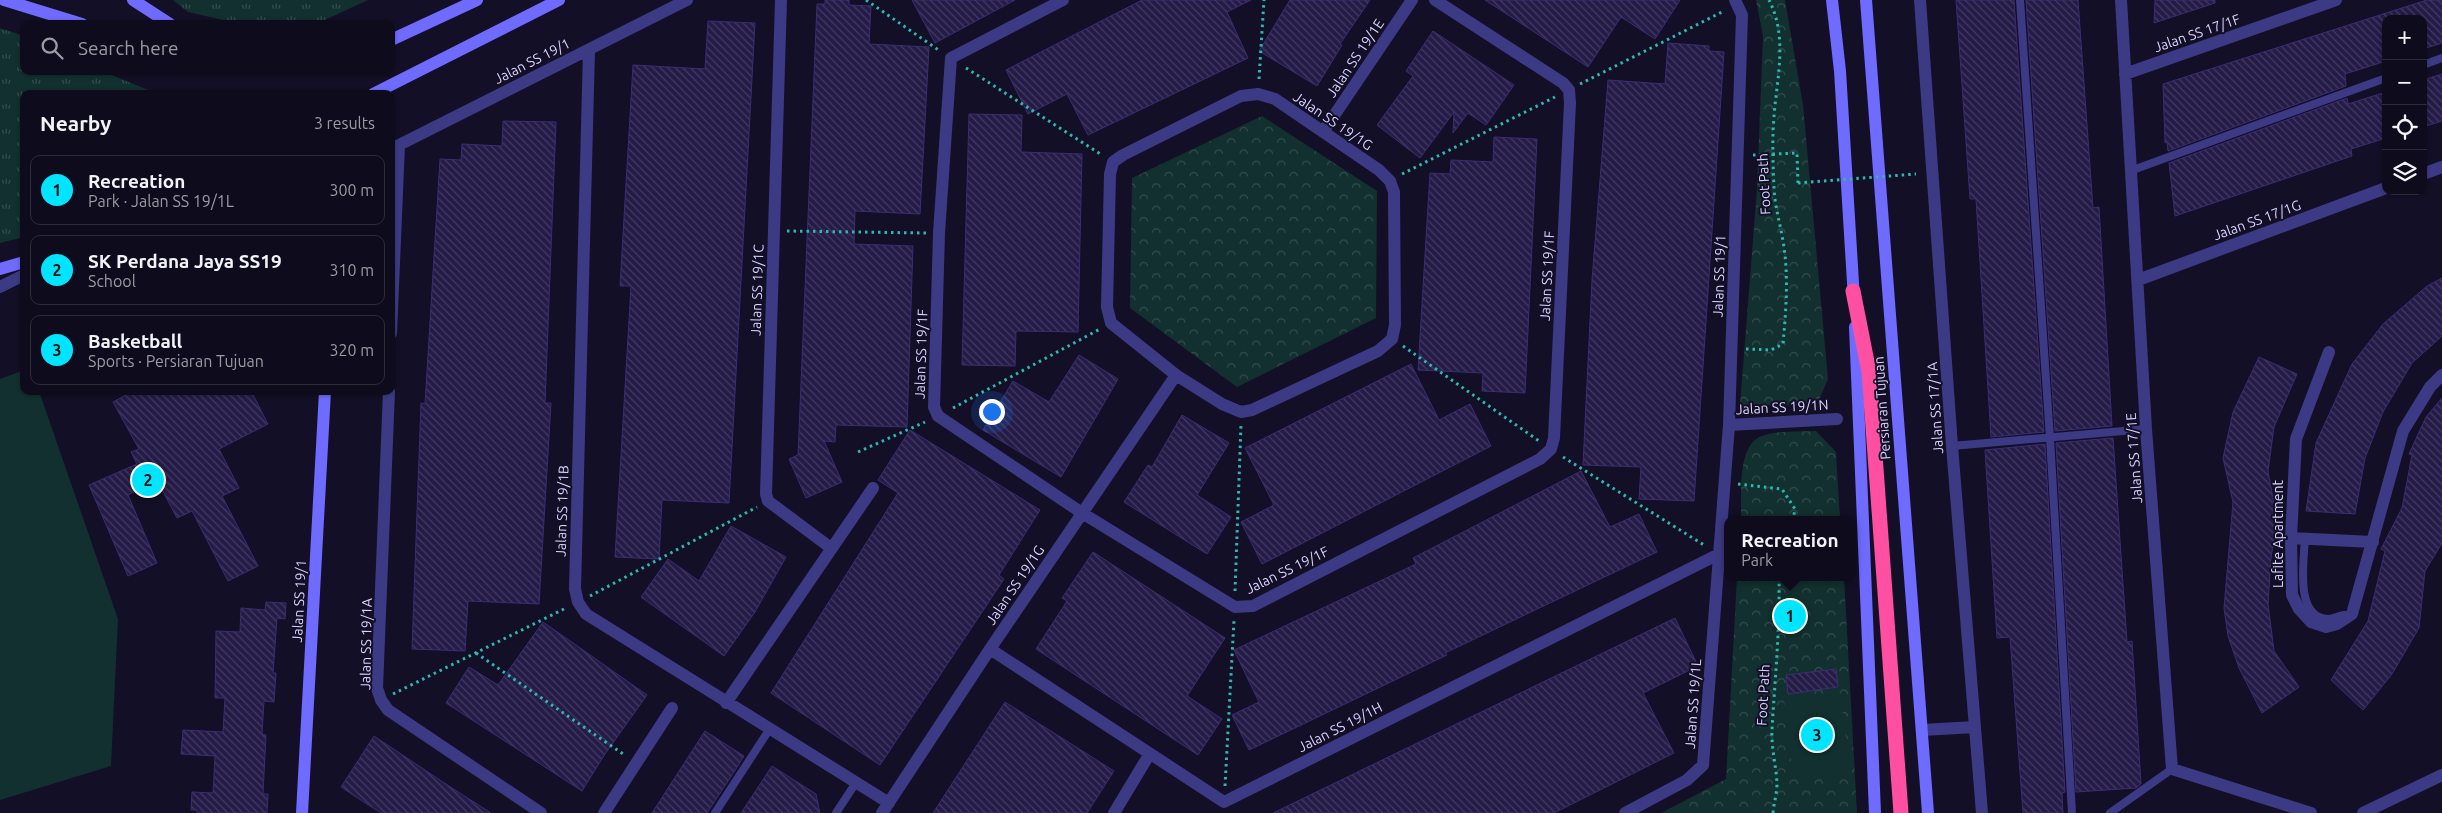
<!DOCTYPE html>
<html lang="en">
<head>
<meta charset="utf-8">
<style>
  :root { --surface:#0e0b1c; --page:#171425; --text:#f1f3f6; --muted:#9b9ba3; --line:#2e2b3b; --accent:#00e5ff }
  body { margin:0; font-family:Ubuntu,sans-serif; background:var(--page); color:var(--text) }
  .controls { position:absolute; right:15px; top:15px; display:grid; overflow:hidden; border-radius:10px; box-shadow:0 1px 4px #0004 }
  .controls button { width:45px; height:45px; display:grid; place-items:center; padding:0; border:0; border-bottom:1px solid var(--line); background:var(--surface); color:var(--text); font:25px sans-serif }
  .you { position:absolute; left:991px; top:411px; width:18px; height:18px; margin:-12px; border:4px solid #fff; border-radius:50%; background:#1a73e8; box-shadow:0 0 0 8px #1a73e833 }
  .badge { display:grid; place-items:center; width:32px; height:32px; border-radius:50%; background:var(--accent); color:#111; font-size:16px; font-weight:700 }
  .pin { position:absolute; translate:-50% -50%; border:2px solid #fff; box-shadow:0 1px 5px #0006 }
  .popup { position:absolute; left:1724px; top:516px; width:132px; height:65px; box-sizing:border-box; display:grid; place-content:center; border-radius:10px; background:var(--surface); filter:drop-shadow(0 1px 4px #0005); font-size:16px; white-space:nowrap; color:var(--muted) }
  .popup b { font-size:19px; color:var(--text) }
  .popup::after { content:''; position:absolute; left:50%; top:100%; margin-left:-10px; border:10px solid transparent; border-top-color:var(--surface) }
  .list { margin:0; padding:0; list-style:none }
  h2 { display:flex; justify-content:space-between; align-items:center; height:65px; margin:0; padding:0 20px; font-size:21px }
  h2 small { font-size:16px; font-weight:400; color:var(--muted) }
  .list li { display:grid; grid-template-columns:32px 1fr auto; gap:15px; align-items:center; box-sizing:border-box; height:70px; margin:0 10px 10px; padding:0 10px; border:1px solid var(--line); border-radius:10px }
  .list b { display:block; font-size:19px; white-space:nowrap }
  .list p { margin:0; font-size:16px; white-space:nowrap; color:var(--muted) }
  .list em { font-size:16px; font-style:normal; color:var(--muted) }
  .icon { flex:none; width:28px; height:28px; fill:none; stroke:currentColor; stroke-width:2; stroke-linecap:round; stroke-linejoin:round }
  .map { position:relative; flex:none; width:2442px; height:813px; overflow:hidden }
  .search { position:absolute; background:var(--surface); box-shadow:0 1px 4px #0004; left:20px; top:20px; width:375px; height:55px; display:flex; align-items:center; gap:12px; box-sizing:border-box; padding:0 18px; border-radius:10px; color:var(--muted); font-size:19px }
  .panel { position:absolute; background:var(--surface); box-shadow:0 1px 4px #0004; left:20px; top:90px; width:375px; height:305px; border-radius:10px }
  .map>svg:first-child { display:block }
  .grass { fill:url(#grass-tufts) }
  .park { fill:url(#park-crowns) }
  .garden { fill:#12302f }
  .building { fill:url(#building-back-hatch); stroke:#3b2d73 }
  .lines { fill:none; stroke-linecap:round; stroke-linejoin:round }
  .path { stroke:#2fb8b0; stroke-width:3; stroke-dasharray:2.5 4; stroke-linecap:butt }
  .lane { stroke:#3d3a85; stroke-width:8 }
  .street { stroke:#3d3a85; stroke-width:12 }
  .secondary { stroke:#6f6bff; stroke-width:12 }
  .highway { stroke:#ff4fa3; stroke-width:15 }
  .path-bridge { stroke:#2fb8b0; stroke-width:3; stroke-dasharray:2.5 4; stroke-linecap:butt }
  .labels { text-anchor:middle; stroke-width:4; stroke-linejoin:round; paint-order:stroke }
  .street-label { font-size:14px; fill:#d9d4ff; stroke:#130f26 }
</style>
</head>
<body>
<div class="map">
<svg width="2442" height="813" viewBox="0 0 2442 813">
  <defs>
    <pattern id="grass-tufts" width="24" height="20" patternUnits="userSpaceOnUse" patternTransform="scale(1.25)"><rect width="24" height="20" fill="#12302f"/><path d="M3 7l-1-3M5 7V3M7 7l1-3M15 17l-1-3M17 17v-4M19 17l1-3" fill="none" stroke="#344d4e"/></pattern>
    <pattern id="park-crowns" width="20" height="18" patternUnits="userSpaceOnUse" patternTransform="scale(1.25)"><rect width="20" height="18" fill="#12302f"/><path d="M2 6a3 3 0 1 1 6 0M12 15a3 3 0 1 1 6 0" fill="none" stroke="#344d4e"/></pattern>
    <pattern id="building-back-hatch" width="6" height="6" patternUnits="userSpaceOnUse" patternTransform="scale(1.25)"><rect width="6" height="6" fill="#241b47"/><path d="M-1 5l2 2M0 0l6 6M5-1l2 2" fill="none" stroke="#433b63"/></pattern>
  </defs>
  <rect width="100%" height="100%" fill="#130f26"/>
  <path class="grass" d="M173 0H368L316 24H241L188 12Z
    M0 28 24 36V71H102L158 94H24V237L0 243Z"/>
  <path class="park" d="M1756 0H1785L1803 105 1828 379 1819 400 1809 405H1740L1757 189 1763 36Z
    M1262 116 1377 191 1376 318 1237 387 1130 308 1132 178Z
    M1816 431 1836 452 1840 520H1741C1742 496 1736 445 1762 436 1777 430 1800 432 1816 431Z
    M1737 577H1844L1857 813H1661L1726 779Z"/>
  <path class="garden" d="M24 370V391H39L118 619 111 766 0 800V379Z
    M1840 692 1850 771 1793 778 1784 699Z"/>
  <path class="building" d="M825 0H849V5L871 6 869 44 929 47 920 214 855 211 854 244 913 246 907 427 836 425 835 442 824 441 842 482 806 498 789 459 798 455 817 4H825Z
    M912 0H1015L935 43Z
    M1142 0H1251L1227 12 1248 58 1088 135 1067 94 1028 114 1006 70Z
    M1290 0H1370L1340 44 1342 45 1317 86 1259 51Z
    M1485 0H1680L1655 39 1621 17 1588 67Z
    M1956 0H2014L2044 432 1991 437 1976 199H1970Z
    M2026 0H2078L2093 208 2099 207 2112 426 2055 431Z
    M2155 0H2215V3L2154 23Z
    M2427 0H2442V43L2423 49V19H2386V61L2345 74 2346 86 2168 151 2167 142 2165 143 2163 84Z
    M708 21 755 23 729 503 662 500 659 559 615 557 631 286H620L633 65 705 69Z
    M1433 31 1514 85 1486 125 1468 113 1453 133 1454 112 1420 158 1377 125 1413 76 1406 71Z
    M1668 43 1709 46V51L1724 52 1694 501 1639 499 1641 467 1583 465 1592 280 1608 80 1665 84Z
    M2442 74V121L2423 127V80Z
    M2386 92V138L2351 149 2352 156 2175 216 2169 163 2347 98 2348 104Z
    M969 114 1022 115 1021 152 1082 154 1078 332 1016 331 1015 366 962 365Z
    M503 121 556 122 545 403H551L539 604 468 601 465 651 412 649 421 403 425 404 440 159 461 160 462 144 502 146Z
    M1494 137 1537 139 1525 393 1482 391 1483 373 1418 370 1430 173 1450 174 1451 160 1493 162Z
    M2442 278V336L2412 363 2383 412 2365 458 2355 514 2306 511 2316 443 2352 364 2383 324 2427 286Z
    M1079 355 1118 379 1061 477 983 430 1013 381 1049 402Z
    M2259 357 2297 374 2274 427 2268 471 2277 520 2271 558 2268 604 2274 651 2299 687 2262 713 2239 668 2228 636 2224 608 2233 502 2223 458 2233 412Z
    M1411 364 1439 420 1470 404 1491 446 1262 564 1241 522 1274 505 1245 448Z
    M133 391H251L268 424 219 449 239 488 222 496 258 566 228 581 192 511 177 518 157 480 128 495 157 563 128 576 89 485 137 464 131 452 139 449 113 402Z
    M2442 398V543L2425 571 2419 628 2392 674 2363 710 2331 680 2368 621 2385 551 2381 549 2402 508 2412 455 2409 454 2426 417Z
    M1182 415 1229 443 1197 495 1231 517 1207 554 1124 502 1148 465 1152 467Z
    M910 430 1040 510 999 575 1004 579 880 765 771 693 898 493 878 480Z
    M2113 438 2127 642 2132 641 2141 784 2136 788 2076 792 2056 443Z
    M2045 444 2065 792 2062 793 2063 813H2023L2010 637 1997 638 1985 450Z
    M1581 471 1610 527 1639 514 1657 552 1445 653 1447 655 1249 750 1232 715 1259 702 1234 650 1416 564 1413 558Z
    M731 526 786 557 755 612 724 656 641 597 668 559 699 581Z
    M1093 552 1225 638 1187 696 1222 719 1198 755 1036 649 1067 601 1062 598Z
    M266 602 286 603 285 619 277 618 273 673H276L274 702 264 701 262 734 266 735 263 794H268L267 813H197V810H191L192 792 213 793 215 756 181 754 183 730 223 732 225 698H215L216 631 240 632 241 608 265 610Z
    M1675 618 1698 666 1643 693 1674 753 1554 813H1273Z
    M543 622 647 695 605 754 582 791 446 703 469 667 498 685Z
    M1836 669 1838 687 1788 694 1786 675Z
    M1005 702 1114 771 1087 813H933Z
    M705 731 744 756 734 772 707 813H652Z
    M374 736 452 788 491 813H381L356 797 341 787Z
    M772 766 816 794 820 813H741Z"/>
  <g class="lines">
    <path class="path" d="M866 0 940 51
      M966 68 1102 155
      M1259 79 1264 0
      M1580 84 1724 11
      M1753 155 1797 153 1798 183
      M1402 174 1555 97
      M787 231 926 233
      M1403 346 1539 441
      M1746 349 1771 350 1783 344C1786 310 1789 275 1783 241 1780 223 1775 207 1774 189 1773 165 1772 140 1774 116 1777 77 1788 37 1769 0
      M953 408 1100 329
      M858 452 925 422
      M1563 457 1704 545
      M1738 484 1782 489 1795 509 1793 520
      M1235 591 1241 425
      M590 596 757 507
      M476 653 626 756
      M393 694 564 609
      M1225 786 1234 620
      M1773 813C1774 803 1777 793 1777 783 1776 765 1771 747 1772 729 1775 679 1780 628 1779 577"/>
    <path class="lane" d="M2020 0 2050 438 2072 813
      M2423 65 2442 58
      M2130 171 2386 78
      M1952 446 2146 429
      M2305 538C2304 560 2294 620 2329 619 2334 618 2339 616 2344 615
      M715 813 769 730
      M836 813 855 784
      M2110 813 2172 769"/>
    <path class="street" d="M781 0 766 494 768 501 831 548
      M1063 0 951 58 939 233 934 407 938 416 1082 513 1235 607 1253 606 1540 459 1551 449 1554 438 1570 103 1569 90 1563 83 1435 0
      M1920 0 1952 446 1982 813
      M2121 0 2146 429 2172 769 2311 813
      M589 50 575 589 578 602 586 614 889 803
      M2125 74 2336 0
      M1258 94 1275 99 1379 170 1390 181 1394 192 1395 325 1392 339 1378 351 1252 410 1241 412 1222 404 1176 375 1111 323 1107 307 1110 174 1113 162 1123 155 1241 96Z
      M1323 132 1412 0
      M391 149 687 0
      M2423 174 2442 167
      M2138 280 2386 188
      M0 287 24 275
      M391 333 399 146
      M2329 352 2296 439 2291 538 2292 595 2299 609 2311 622 2326 627 2337 624 2352 614 2403 431 2430 387 2442 375
      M389 391 377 688 381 700 388 710 541 813
      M1729 425 1837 419
      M2291 538 2373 542
      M990 649 1224 802 1719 554
      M726 703 873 488
      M1922 730 1975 727
      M604 813 672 708
      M882 813 990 649 1176 375
      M1114 813 1149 755
      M1625 813 1687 780 1703 765 1729 425 1742 15 1735 0
      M2363 813 2442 775"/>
    <path class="secondary" d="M4 0 82 24
      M133 0 170 24
      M1832 0 1840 71 1854 299
      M1866 0 1928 813
      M391 40 477 0
      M373 94 559 0
      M0 269 24 262
      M1855 327 1875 813
      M302 813 325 391"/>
    <path class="highway" d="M1853 291 1869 372 1901 813"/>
    <path class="path-bridge" d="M1798 183 1916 174"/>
  </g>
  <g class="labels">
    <g class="street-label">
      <text transform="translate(2197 33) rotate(-19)" y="5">Jalan SS 17/1F</text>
      <text transform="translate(1355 58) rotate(-56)" y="5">Jalan SS 19/1E</text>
      <text transform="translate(532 61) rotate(-27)" y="5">Jalan SS 19/1</text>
      <text transform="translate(1333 121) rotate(34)" y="5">Jalan SS 19/1G</text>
      <text transform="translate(1764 184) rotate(-93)" y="5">Foot Path</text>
      <text transform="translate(2257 220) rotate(-20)" y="5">Jalan SS 17/1G</text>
      <text transform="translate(1547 276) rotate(-87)" y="5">Jalan SS 19/1F</text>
      <text transform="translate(1719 276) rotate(-88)" y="5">Jalan SS 19/1</text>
      <text transform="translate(757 290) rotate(-88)" y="5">Jalan SS 19/1C</text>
      <text transform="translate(921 354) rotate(-88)" y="5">Jalan SS 19/1F</text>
      <text transform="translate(1782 407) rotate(-3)" y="5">Jalan SS 19/1N</text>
      <text transform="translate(1882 408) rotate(-94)" y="5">Persiaran Tujuan</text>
      <text transform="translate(1935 408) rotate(-94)" y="5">Jalan SS 17/1A</text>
      <text transform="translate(2134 458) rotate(-94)" y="5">Jalan SS 17/1E</text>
      <text transform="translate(562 511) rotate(-88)" y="5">Jalan SS 19/1B</text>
      <text transform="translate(2278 534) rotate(-90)" y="5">Lafite Apartment</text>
      <text transform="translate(1287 570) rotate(-26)" y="5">Jalan SS 19/1F</text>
      <text transform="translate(1015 585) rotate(-56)" y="5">Jalan SS 19/1G</text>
      <text transform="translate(299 601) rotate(-87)" y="5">Jalan SS 19/1</text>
      <text transform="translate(366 644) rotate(-89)" y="5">Jalan SS 19/1A</text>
      <text transform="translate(1763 695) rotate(-87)" y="5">Foot Path</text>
      <text transform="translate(1693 704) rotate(-86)" y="5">Jalan SS 19/1L</text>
      <text transform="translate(1340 727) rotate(-27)" y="5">Jalan SS 19/1H</text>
    </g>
  </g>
</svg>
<div class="controls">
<button>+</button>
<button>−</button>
<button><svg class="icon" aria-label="locate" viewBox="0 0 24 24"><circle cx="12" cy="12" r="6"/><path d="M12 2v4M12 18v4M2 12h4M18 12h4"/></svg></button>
<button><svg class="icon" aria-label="layers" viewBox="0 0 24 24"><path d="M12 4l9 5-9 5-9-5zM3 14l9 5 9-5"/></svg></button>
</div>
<div class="you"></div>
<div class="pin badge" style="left:1790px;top:616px">1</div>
<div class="popup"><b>Recreation</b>Park</div>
<div class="pin badge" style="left:148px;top:480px">2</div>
<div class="pin badge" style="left:1817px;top:735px">3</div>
<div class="search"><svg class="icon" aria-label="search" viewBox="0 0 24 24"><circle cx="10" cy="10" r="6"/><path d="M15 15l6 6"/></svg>Search here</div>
<section class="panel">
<h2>Nearby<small>3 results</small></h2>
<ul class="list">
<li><span class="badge">1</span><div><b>Recreation</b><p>Park · Jalan SS 19/1L</p></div><em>300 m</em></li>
<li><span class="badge">2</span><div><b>SK Perdana Jaya SS19</b><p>School</p></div><em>310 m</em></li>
<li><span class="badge">3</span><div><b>Basketball</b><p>Sports · Persiaran Tujuan</p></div><em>320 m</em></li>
</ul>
</section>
</div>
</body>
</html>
